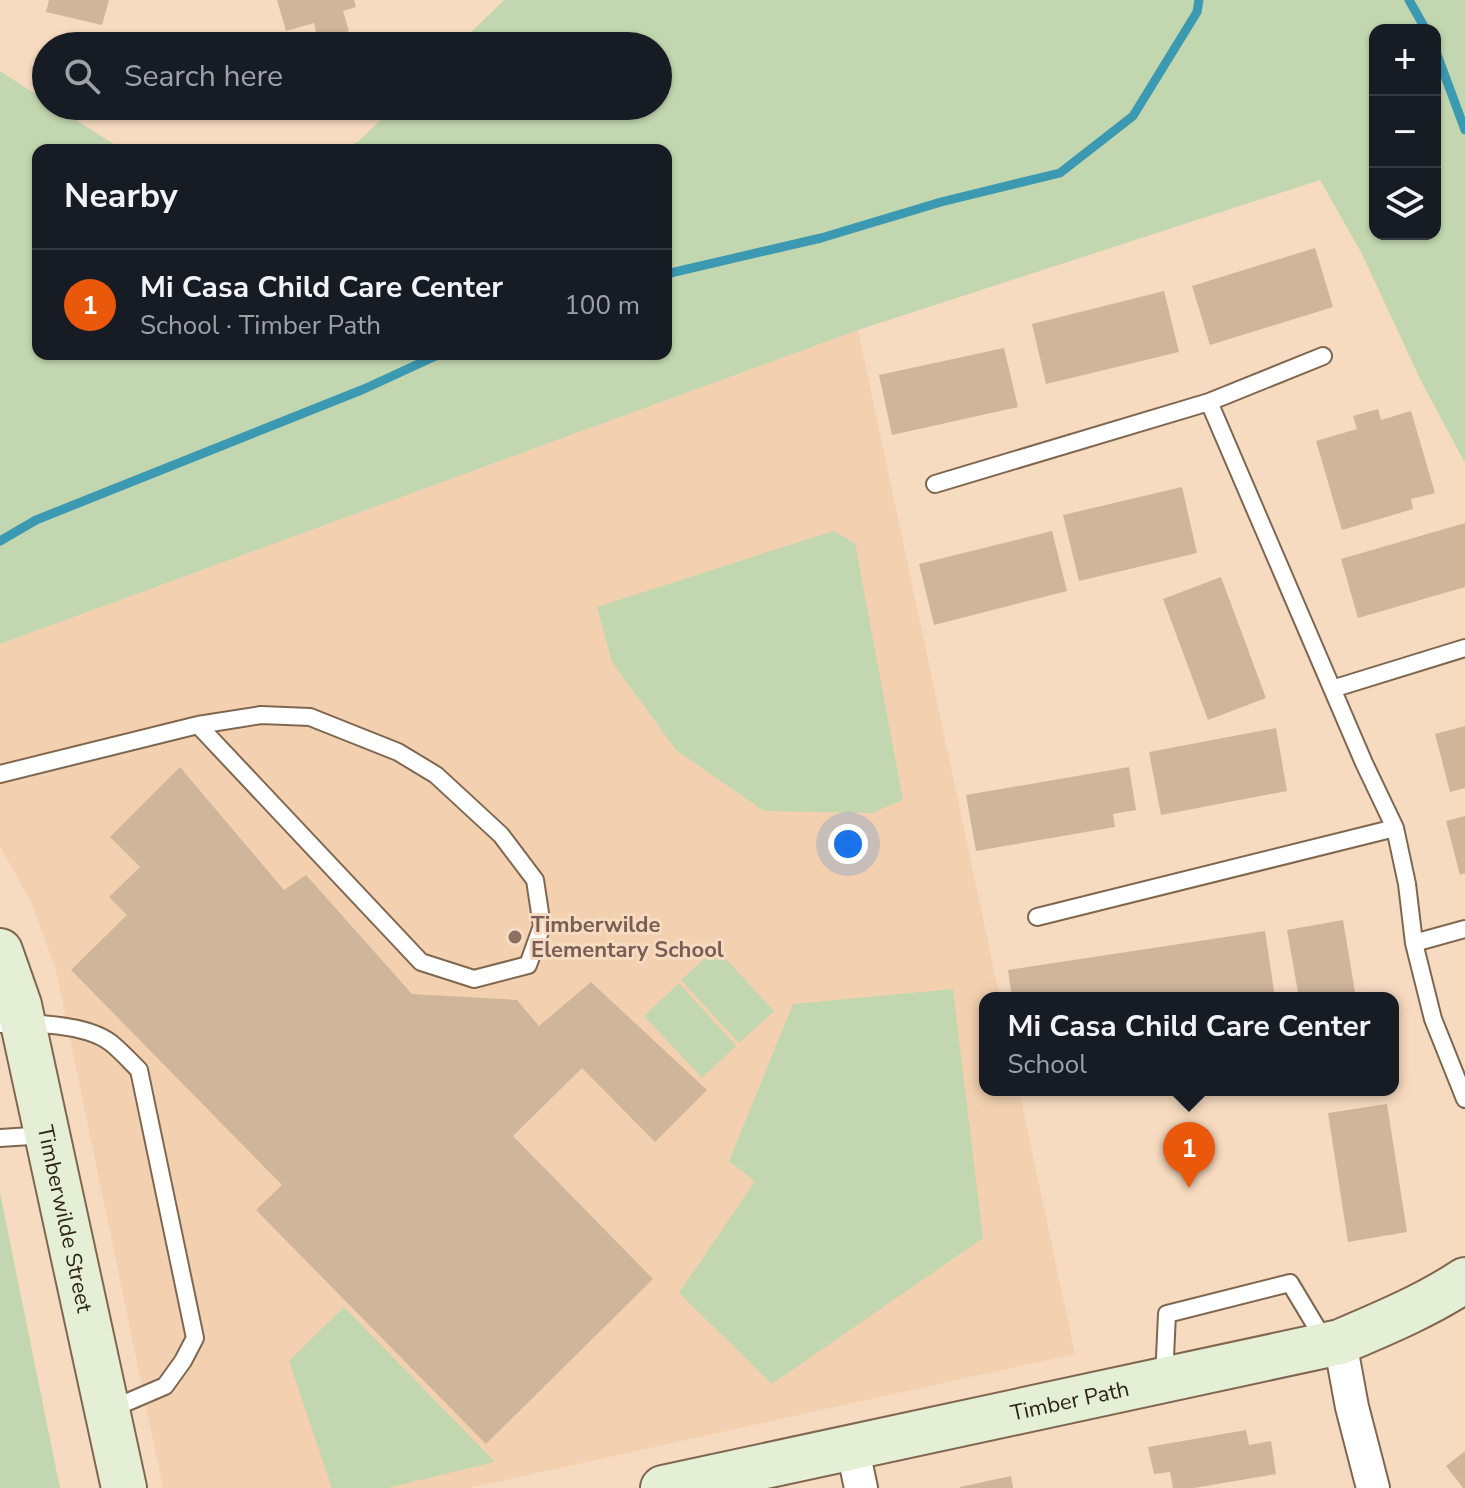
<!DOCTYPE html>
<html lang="en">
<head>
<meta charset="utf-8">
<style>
  :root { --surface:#171b24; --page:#20242c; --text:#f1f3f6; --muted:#9ea1a6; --line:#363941; --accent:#ea580c }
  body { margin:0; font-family:"Nunito Sans",sans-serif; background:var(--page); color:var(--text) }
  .controls { position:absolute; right:24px; top:24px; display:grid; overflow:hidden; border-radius:16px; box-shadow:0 2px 6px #0004 }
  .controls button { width:72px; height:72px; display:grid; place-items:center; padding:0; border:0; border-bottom:2px solid var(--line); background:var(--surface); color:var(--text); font:40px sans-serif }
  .you { position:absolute; left:848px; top:844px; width:28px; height:28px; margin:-20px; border:6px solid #fff; border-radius:50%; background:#1a73e8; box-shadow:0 0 0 12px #1a73e833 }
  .badge { display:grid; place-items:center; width:52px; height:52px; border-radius:50%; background:var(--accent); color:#fff; font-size:26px; font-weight:700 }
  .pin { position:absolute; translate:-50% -66px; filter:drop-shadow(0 2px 4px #0008) }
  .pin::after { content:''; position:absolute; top:42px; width:28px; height:24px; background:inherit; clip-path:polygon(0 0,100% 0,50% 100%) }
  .popup { position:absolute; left:979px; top:992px; width:420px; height:104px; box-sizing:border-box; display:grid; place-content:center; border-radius:16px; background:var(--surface); filter:drop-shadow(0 2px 6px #0005); font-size:26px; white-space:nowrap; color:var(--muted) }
  .popup b { font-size:30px; color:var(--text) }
  .popup::after { content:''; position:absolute; left:50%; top:100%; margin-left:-16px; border:16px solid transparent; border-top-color:var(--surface) }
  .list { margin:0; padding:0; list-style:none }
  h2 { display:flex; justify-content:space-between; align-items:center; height:104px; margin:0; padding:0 32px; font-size:34px }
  h2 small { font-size:26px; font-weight:400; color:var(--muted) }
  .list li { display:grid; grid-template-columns:52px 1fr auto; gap:24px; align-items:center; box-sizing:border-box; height:112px; padding:0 32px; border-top:2px solid var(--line) }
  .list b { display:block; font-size:30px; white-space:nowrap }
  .list p { margin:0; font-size:26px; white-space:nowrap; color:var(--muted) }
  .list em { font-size:26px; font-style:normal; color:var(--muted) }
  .icon { flex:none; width:44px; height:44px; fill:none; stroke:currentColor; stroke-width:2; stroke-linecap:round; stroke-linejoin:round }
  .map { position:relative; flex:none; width:1465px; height:1488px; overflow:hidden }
  .search { position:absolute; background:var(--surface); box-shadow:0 2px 6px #0004; left:32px; top:32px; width:640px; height:88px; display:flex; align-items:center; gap:20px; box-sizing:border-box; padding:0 28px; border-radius:44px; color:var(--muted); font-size:30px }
  .panel { position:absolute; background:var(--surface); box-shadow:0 2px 6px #0004; left:32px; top:144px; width:640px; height:216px; border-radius:16px }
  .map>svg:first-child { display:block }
  .built { fill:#f3d1b0 }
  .green { fill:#c2d7af; fill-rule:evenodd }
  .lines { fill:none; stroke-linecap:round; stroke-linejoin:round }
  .stream { stroke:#3c99b2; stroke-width:9 }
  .building { fill:#cfb59a }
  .lane-casing { stroke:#7f674f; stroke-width:20 }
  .street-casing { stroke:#7f674f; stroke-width:36 }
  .secondary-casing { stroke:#7f674f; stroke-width:48 }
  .lane { stroke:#fff; stroke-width:16 }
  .street { stroke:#fff; stroke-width:32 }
  .secondary { stroke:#e5efd6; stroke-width:44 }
  .education-dot { fill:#8d6e63; stroke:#f7dbc0; stroke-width:3 }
  .labels { text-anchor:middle; stroke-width:6; stroke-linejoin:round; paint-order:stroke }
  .education-label { font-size:22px; font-weight:bold; fill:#785e54; stroke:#f7dbc0; text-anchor:start }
  .street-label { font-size:22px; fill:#2e2419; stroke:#f7dbc0 }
</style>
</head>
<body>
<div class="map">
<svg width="1465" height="1488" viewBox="0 0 1465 1488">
  <rect width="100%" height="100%" fill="#f7dbc0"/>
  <path class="built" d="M858 330 1000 998H985V1090H1019L1075 1354 469 1488H163L56 971 32 904 0 846V644Z"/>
  <path class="green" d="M504 0H1465V463L1421 381 1361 252 1320 180 858 330 0 644V71L46 101V106H54L123 150H38V354H666V150H341L359 141 395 106H658V46H457ZM1375 30H1435V234H1375Z
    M833 531 855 543 903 800 872 813 764 811 676 750 612 662 597 607Z
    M716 948 774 1011 739 1043 681 980Z
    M679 983 736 1046 702 1078 644 1016Z
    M953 989 983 1238 772 1384 679 1293 755 1181 729 1161 793 1004Z
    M0 1193 60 1488H0Z
    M344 1307 495 1462 387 1488H332L289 1361Z"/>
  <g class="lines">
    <path class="stream" d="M1409 0 1426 30
      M1435 49 1465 130
      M666 274 821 238 941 202 1060 173 1133 116 1197 12 1199 0
      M0 541 36 520 364 389 440 354"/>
  </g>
  <path class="building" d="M49 0H109L102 25 46 12Z
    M277 0H354L356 7 343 11 349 31 318 40 314 23 286 31Z
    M1315 248 1333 307 1210 345 1192 286Z
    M1164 291 1179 352 1046 384 1032 324Z
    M1004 348 1018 407 892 435 879 375Z
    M1378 409 1381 420 1411 411 1435 493 1411 499 1413 509 1342 530 1316 441 1357 429 1353 416Z
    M1182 487 1197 553 1079 581 1063 515Z
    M1465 523V587L1358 618 1341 559Z
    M1052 531 1067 591 934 625 919 564Z
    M1221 577 1266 698 1208 720 1163 599Z
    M1465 726V788L1450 792 1435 734Z
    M1276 728 1287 791 1161 815 1149 752Z
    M180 767 284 890 306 875 412 994 517 1000 539 1026 591 982 707 1090 655 1142 582 1068 513 1136 653 1279 486 1444 256 1210 282 1185 71 970 127 915 109 897 140 867 110 837Z
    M1129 767 1136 810 1113 814 1115 827 976 851 966 795Z
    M1465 816V873L1460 875 1446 821Z
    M1343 920 1356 998H1299L1287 930Z
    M1265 931 1275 997 1012 998 1008 970Z
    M1387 1104 1407 1232 1348 1242 1328 1113Z
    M1246 1430 1249 1445 1271 1441 1276 1474 1194 1488H1173L1170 1472 1154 1474 1148 1447Z
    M1465 1451V1488H1463L1446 1466Z
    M1011 1476 1013 1488H960V1487Z"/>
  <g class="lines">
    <g class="lane-casing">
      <path id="lane" d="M1209 402 1323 356
        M935 484 1209 402 1364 763 1395 828 1407 884 1414 943
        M1332 689 1465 648
        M0 774 198 725 261 715 310 717 398 752 436 775 501 835 535 880 542 926 528 965 474 979 421 962 198 725
        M1037 917 1395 828
        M1465 929 1414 943 1433 1019 1465 1099
        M0 1024C30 1022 87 1024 111 1043 121 1051 130 1061 139 1070L195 1338 183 1361 165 1386 109 1410
        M0 1138 46 1135
        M1164 1379 1167 1314 1290 1283 1326 1343"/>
    </g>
    <g class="street-casing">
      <path id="street" d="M1340 1342 1352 1407 1373 1488
        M852 1446 861 1488"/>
    </g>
    <g class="secondary-casing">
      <g id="secondary">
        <path id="s1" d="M0 951 19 1005 124 1488"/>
        <path id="s2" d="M663 1488 1340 1342C1382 1324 1426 1306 1465 1280"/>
      </g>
    </g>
    <use href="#lane" class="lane"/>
    <use href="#street" class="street"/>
    <use href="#secondary" class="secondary"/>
  </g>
  <circle class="education-dot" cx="515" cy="937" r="8"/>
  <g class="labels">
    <g class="education-label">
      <text x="531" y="932">Timberwilde<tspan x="531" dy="25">Elementary School</tspan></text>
    </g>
    <g class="street-label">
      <text dy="8" stroke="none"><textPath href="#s1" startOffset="276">Timberwilde Street</textPath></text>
      <text dy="8" stroke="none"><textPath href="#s2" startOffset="416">Timber Path</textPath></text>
    </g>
  </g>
</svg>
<div class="controls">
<button>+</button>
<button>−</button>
<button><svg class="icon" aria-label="layers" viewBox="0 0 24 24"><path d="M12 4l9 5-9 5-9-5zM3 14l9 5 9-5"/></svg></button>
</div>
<div class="you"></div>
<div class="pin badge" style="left:1189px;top:1188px">1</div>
<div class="popup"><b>Mi Casa Child Care Center</b>School</div>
<div class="search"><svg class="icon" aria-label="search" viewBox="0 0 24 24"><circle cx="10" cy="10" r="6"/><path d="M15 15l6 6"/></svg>Search here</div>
<section class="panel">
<h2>Nearby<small></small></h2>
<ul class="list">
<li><span class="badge">1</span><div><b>Mi Casa Child Care Center</b><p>School · Timber Path</p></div><em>100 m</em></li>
</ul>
</section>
</div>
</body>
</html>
